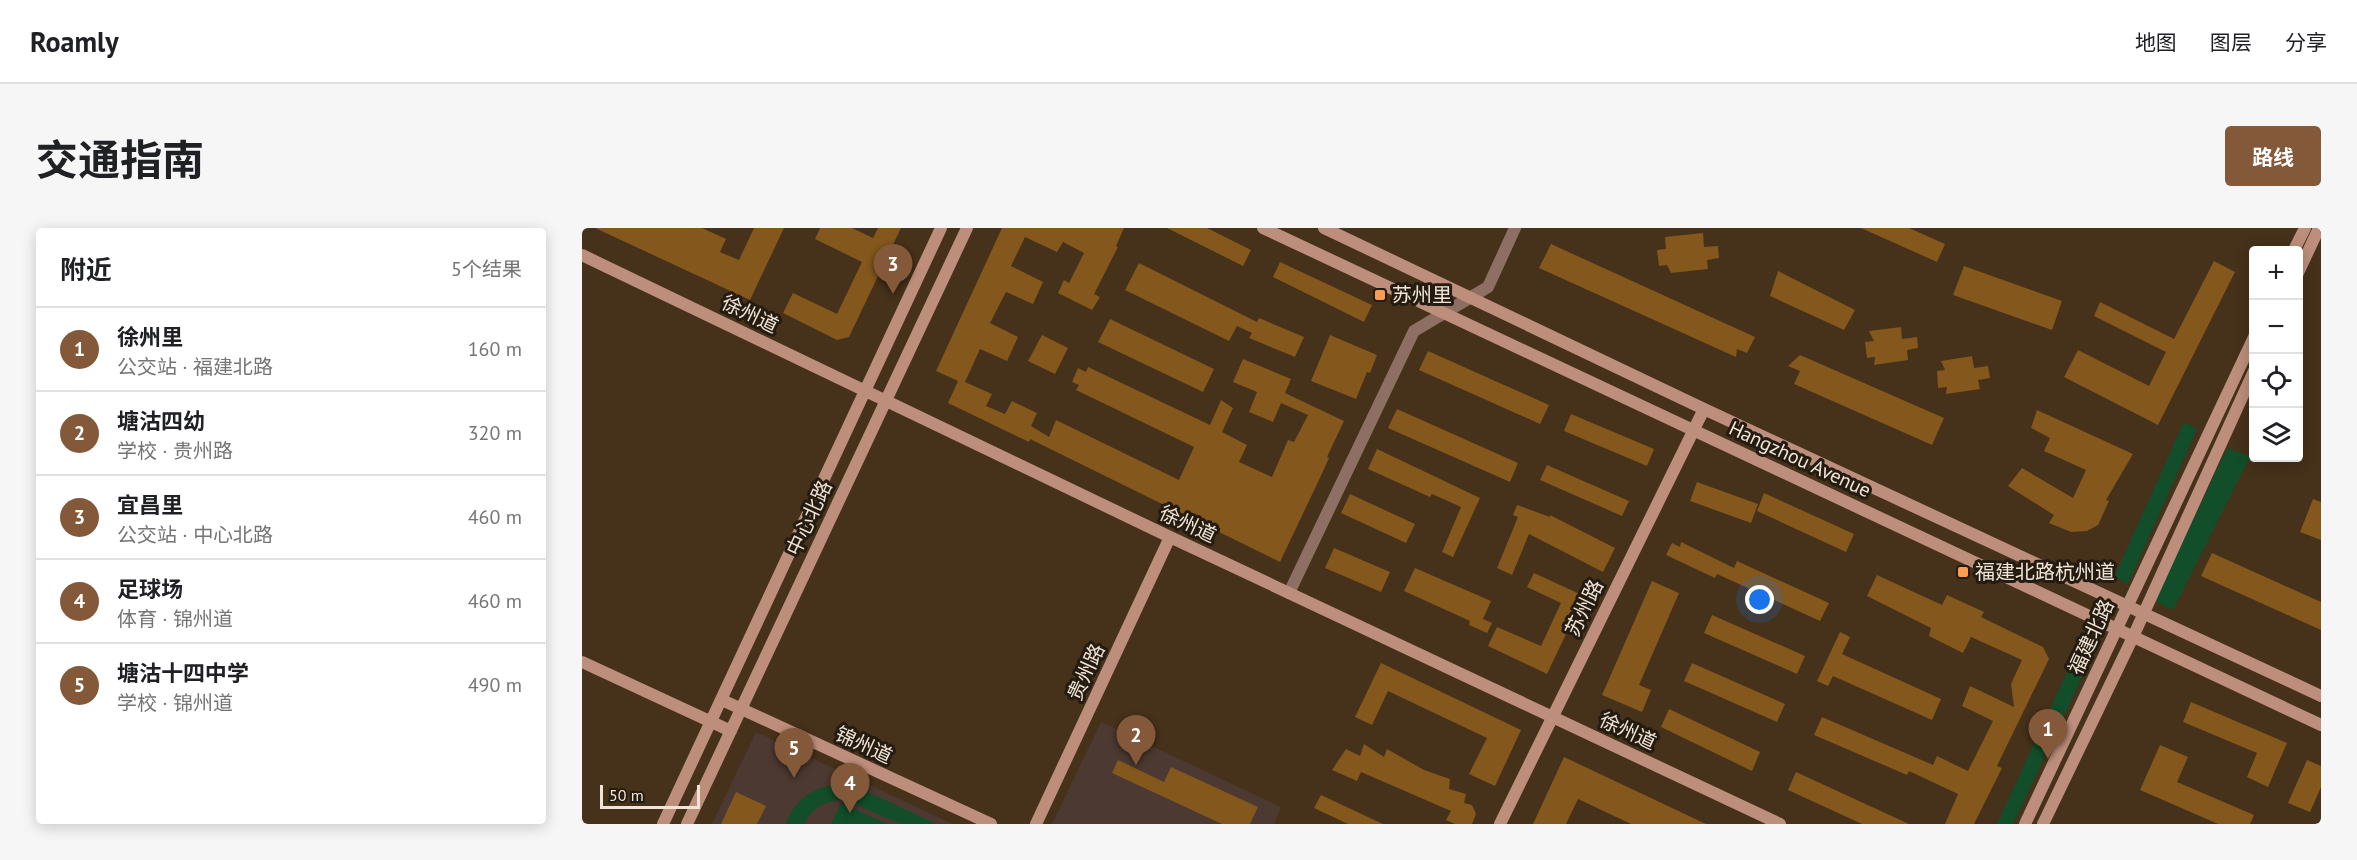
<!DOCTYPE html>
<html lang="zh">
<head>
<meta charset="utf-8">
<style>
  :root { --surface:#fff; --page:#f6f6f6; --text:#202124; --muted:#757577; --line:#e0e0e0; --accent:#83593a }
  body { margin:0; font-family:"PT Sans","Noto Sans SC",sans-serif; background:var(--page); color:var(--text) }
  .controls { position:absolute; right:18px; top:18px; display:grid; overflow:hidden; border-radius:6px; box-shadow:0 3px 15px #0003 }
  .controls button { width:54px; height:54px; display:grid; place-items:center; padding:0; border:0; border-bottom:2px solid var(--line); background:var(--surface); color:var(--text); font:30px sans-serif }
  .scale { position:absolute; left:18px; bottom:15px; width:100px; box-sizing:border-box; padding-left:6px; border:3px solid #f1e4d6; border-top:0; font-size:16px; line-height:21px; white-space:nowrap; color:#f1e4d6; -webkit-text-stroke:4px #251c11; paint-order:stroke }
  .you { position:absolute; left:1178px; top:372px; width:21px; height:21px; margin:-15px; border:4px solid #fff; border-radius:50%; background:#1a73e8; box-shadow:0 0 0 9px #1a73e833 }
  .badge { display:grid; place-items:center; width:39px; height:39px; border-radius:50%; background:var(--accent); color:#fff; font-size:20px; font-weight:700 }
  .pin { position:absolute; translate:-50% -50px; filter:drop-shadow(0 2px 3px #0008) }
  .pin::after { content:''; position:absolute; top:32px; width:21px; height:18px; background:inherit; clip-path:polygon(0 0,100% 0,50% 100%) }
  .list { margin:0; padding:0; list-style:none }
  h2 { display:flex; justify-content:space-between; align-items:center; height:78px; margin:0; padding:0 24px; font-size:26px }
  h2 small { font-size:20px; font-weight:400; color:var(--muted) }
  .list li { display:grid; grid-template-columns:39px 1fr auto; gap:18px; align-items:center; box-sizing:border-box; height:84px; padding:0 24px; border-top:2px solid var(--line) }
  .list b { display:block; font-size:22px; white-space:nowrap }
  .list p { margin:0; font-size:20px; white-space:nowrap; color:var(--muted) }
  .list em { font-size:20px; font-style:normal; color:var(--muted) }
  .icon { flex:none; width:33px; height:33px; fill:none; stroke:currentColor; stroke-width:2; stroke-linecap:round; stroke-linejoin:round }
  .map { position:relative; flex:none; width:1739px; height:596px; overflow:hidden; border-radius:6px }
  header { display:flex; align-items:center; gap:36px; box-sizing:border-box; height:84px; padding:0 30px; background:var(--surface); border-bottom:2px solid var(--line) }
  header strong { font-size:28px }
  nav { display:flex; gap:33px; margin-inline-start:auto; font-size:21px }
  .intro { display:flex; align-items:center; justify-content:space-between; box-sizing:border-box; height:144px; padding:0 36px }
  h1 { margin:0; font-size:42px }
  .button { padding:15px 27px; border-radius:6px; background:var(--accent); color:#fff; font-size:21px; font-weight:700 }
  main { display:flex; gap:36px; padding:0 36px }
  aside { flex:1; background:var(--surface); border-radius:6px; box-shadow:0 3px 15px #0003 }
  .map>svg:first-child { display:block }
  .education { fill:#4c3931 }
  .green { fill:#124e29 }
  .building { fill:#84571c }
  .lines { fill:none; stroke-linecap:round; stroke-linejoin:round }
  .street { stroke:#8d6f63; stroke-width:12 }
  .secondary { stroke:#bd8e7b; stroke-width:12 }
  .poi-dot { fill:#fd9d54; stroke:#251c11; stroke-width:2 }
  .labels { text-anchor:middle; stroke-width:6; stroke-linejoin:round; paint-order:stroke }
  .poi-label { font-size:20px; fill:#f1e4d6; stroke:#251c11; text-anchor:start }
  .street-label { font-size:20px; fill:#f1e4d6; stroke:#251c11 }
</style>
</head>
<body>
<header>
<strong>Roamly</strong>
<nav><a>地图</a><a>图层</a><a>分享</a></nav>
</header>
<div class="intro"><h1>交通指南</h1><a class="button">路线</a></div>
<main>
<aside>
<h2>附近<small>5个结果</small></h2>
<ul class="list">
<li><span class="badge">1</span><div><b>徐州里</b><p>公交站 · 福建北路</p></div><em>160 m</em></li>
<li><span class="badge">2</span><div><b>塘沽四幼</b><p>学校 · 贵州路</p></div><em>320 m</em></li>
<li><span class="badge">3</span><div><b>宜昌里</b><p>公交站 · 中心北路</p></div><em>460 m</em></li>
<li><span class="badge">4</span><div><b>足球场</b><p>体育 · 锦州道</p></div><em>460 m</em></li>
<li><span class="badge">5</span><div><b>塘沽十四中学</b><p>学校 · 锦州道</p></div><em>490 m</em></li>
</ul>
</aside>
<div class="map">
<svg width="1739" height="596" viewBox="0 0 1739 596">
  <rect width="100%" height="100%" fill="#46311a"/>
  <path class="education" d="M519 494 699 579 692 596H470Z
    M174 504 371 596H130Z"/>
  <path class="green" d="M1602 194 1615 201 1546 356 1532 349Z
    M1645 220 1668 229 1591 382 1573 373Z
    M1496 420 1510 428 1431 596H1415Z
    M258 556 275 559 354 596H319L263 572C245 572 230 579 222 596H204C212 572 233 558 258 556Z
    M259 575 305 596H249Z"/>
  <path class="building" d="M13 0H120L144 11 138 24 157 32 172 0H202L168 72Z
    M238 0H270L291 10 296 0H319L267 109 255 112 201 85 211 65 255 86 280 34 233 11Z
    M420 0H542L534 18 536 19 512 66 518 69 510 82 476 65 482 52 487 55 502 25 481 14 475 24 443 9 429 38 461 54 451 76 424 64 408 95 436 109 425 133 398 121 383 154 410 166 404 178 423 186 430 173 455 185 449 198 467 209 474 192 597 252 612 219 494 162 497 157 490 154 496 140 504 144 506 139 628 197 639 172 651 180 640 204 665 217 657 234 690 249 706 212 712 214 726 187 699 175 691 194 667 184 675 164 651 154 661 131 709 151 703 165 762 193 745 229 747 230 737 252 698 334 448 211 447 214 366 175 376 153 354 143Z
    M585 0H625L669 22 661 38Z
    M1279 0H1327L1363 16 1355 34Z
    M1121 5 1122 19 1136 18 1137 30 1125 32 1126 41 1089 45 1085 37 1077 38 1075 22 1084 21 1083 9Z
    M969 16 1173 109 1165 125 1155 121 1154 129 957 40Z
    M1632 33 1653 44 1576 197 1482 149 1496 122 1567 158 1584 124 1512 88 1518 74 1592 111Z
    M698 34 790 77 782 94 691 49Z
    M557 35 675 94 677 90 722 109 713 129 667 110 670 105 655 98 647 113 543 62Z
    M1382 38 1480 73 1470 102 1371 67Z
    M1196 43 1273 82 1262 102 1188 68Z
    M528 91 632 141 621 164 516 114Z
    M1319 99 1320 111 1335 109 1336 120 1325 122 1326 132 1292 137 1293 129 1285 130 1283 114 1292 113 1287 103Z
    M460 107 486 120 473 146 446 133Z
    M748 107 795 127 788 145 785 144 774 171 729 153Z
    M846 123 967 177 958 196 837 142Z
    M1218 127 1362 190 1350 217 1212 156 1218 143 1206 138Z
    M1390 128 1392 140 1406 138 1408 150 1396 152 1398 161 1364 166 1365 159 1356 160 1355 143 1363 142 1359 133Z
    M815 181 936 235 928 254 806 200Z
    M1455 182 1551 226 1524 272 1527 273 1516 297 1505 303 1489 304 1467 295 1472 287 1426 258 1440 240 1491 270 1504 242 1462 223 1468 210 1449 200Z
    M989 186 1072 221 1065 238 982 203Z
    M795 221 898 270 871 329 860 324 879 279 850 266 848 269 786 241Z
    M965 237 1047 273 1040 288 958 252Z
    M1115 254 1176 276 1169 295 1108 273Z
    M1182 265 1272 306 1264 324 1175 283Z
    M768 266 833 296 824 315 759 285Z
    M1731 271 1739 274V312L1718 304Z
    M935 277 968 289V287L1033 320 1021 344 947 306 930 347 915 340 936 289 931 287Z
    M1099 314 1152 340 1155 333 1247 375 1238 393 1135 346 1133 350 1084 327 1090 315 1098 319Z
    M752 320 808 344 799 364 743 340Z
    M1630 325 1739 374V402L1619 348Z
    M833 340 909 373 901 391 910 395 905 405 887 397 888 393 822 363Z
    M952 345 1002 368 965 446 906 418 915 399 959 418 979 375 945 359Z
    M1295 347 1360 377 1365 367 1402 384 1399 389 1461 419 1467 431 1415 538 1420 540 1392 596H1363L1376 566 1327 543 1325 547 1232 507 1240 489 1351 537 1355 528 1386 543 1411 493 1380 478 1388 458 1432 479 1429 456 1440 432 1389 409 1381 425 1347 408 1349 400 1285 368Z
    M1070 353 1097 365 1057 457 1069 462 1060 484 1020 467Z
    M1130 387 1223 428 1215 446 1122 405Z
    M1258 404 1268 409 1260 426 1359 471 1350 492 1251 448 1246 458 1235 453Z
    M799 435 939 502 913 558 887 546 905 510 806 463 790 497 773 489Z
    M1110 435 1203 476 1195 494 1102 453Z
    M1609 474 1705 515 1686 559 1665 549 1675 525 1601 494Z
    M1087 481 1178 524 1170 543 1079 499Z
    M782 516 802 529 805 521 842 542 868 551 867 561 884 566 882 575 890 577 894 586 890 596H873L864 592 869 583 779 544 775 553 750 542 764 521 778 528Z
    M1578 517 1606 529 1595 554 1672 587 1668 596H1636L1558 562Z
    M982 529 1124 596H1049L996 571 984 596H951Z
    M536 532 582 554 589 539 676 579 668 596H640L530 545Z
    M1725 532 1739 538V559L1728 584 1706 575Z
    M1214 544 1327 596H1280L1206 562Z
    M154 564 184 578 175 596H139Z
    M739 567 801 596H766L732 580Z"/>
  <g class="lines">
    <path class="street" d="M707 365 832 103 906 59 933 0"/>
    <path class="secondary" d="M681 0 1739 497
      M742 0 1122 181 1739 468
      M1712 22 1723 0
      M0 27 588 309 1198 596
      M1716 45 1737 0
      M0 434 149 503
      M140 472 409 596
      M81 596 359 0
      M105 596 385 0
      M454 596 588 309
      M918 596 1122 181
      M1443 596 1672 109
      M1461 596 1551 409 1672 143"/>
  </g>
  <g class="poi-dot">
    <rect x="792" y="61" width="12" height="12" rx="3"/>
    <rect x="1375" y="338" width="12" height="12" rx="3"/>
  </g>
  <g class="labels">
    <g class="poi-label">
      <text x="810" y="74">苏州里</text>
      <text x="1393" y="351">福建北路杭州道</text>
    </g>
    <g class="street-label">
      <text transform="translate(168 86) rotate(26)" y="7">徐州道</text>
      <text transform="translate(1218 231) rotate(25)" y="7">Hangzhou Avenue</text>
      <text transform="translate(227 290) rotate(-65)" y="7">中心北路</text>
      <text transform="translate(606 296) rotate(25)" y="7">徐州道</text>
      <text transform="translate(1002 380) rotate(-64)" y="7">苏州路</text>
      <text transform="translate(1509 409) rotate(-65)" y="7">福建北路</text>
      <text transform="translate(504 444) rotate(-65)" y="7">贵州路</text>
      <text transform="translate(1046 503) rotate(25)" y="7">徐州道</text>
      <text transform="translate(282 517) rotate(25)" y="7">锦州道</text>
    </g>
  </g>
</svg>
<div class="controls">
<button>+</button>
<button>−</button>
<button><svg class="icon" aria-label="locate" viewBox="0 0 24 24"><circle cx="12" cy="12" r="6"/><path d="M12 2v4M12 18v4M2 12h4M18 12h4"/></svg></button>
<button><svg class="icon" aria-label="layers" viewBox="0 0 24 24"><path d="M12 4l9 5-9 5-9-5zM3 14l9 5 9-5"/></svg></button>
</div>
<div class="scale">50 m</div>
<div class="you"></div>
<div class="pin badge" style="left:1466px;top:531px">1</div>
<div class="pin badge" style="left:554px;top:537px">2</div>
<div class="pin badge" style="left:311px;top:66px">3</div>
<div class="pin badge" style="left:268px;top:585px">4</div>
<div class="pin badge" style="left:212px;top:550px">5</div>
</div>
</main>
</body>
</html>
